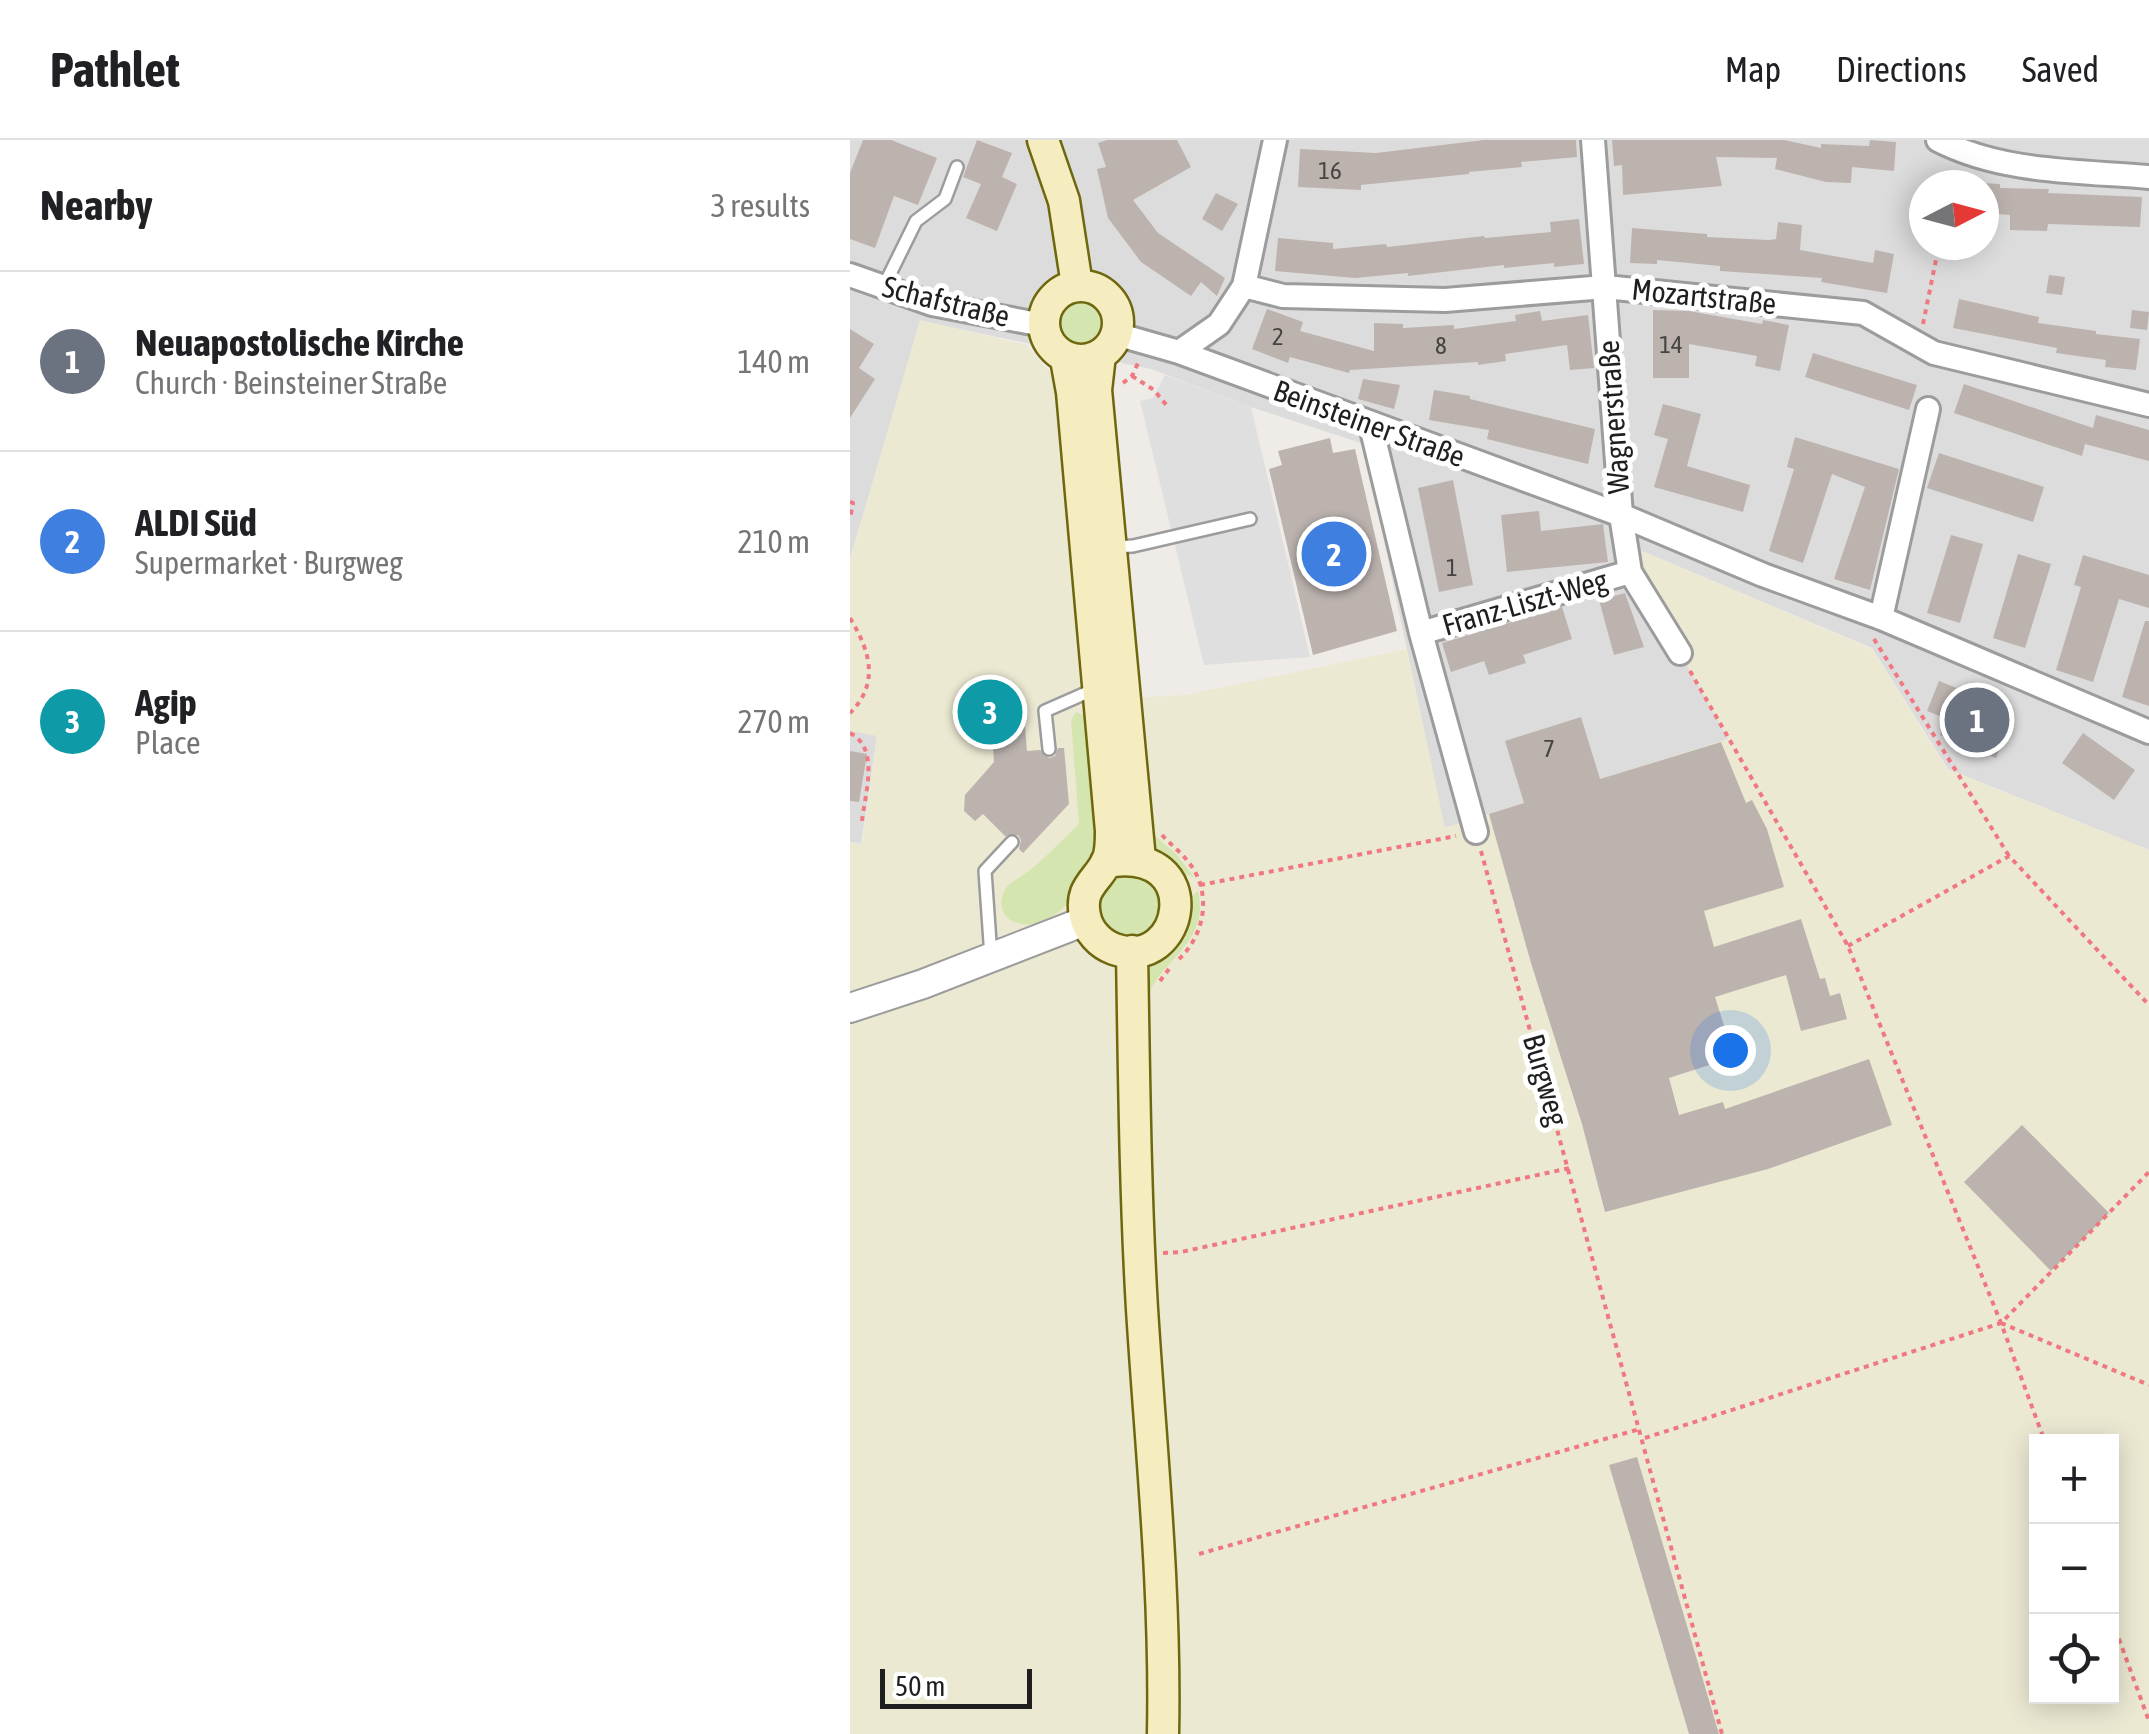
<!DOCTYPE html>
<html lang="en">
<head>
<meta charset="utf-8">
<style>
  :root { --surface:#fff; --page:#f6f6f6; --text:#202124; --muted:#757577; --line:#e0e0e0; --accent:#7c3aed }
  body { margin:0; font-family:"Asap Condensed",sans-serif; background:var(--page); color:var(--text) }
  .controls { position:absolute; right:30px; bottom:30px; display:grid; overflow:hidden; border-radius:0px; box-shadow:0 5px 25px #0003 }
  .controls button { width:90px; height:90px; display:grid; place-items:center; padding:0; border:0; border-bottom:2px solid var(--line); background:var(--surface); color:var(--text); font:50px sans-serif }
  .compass { position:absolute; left:1059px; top:30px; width:90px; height:90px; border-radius:50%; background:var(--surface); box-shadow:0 5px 25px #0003; rotate:84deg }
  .scale { position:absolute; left:30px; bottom:25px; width:152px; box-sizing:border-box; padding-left:10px; border:5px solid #1f1f1f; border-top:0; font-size:28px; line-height:35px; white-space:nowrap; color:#1f1f1f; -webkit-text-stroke:8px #fff; paint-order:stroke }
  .you { position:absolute; left:880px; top:910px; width:35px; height:35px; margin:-25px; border:8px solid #fff; border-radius:50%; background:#1a73e8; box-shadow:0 0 0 15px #1a73e833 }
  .badge { display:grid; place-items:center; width:65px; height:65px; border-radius:50%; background:var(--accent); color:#fff; font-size:32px; font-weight:700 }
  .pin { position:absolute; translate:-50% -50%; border:5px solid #fff; box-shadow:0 2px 10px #0006 }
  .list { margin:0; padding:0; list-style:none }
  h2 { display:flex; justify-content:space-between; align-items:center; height:130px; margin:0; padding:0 40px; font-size:42px }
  h2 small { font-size:32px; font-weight:400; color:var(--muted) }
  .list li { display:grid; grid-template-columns:65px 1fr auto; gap:30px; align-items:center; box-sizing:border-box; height:180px; padding:0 40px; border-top:2px solid var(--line) }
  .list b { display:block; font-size:38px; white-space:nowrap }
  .list p { margin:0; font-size:32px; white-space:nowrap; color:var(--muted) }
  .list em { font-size:32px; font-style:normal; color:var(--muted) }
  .icon { flex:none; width:55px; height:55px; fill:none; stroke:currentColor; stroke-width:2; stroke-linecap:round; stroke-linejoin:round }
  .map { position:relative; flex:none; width:1299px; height:1594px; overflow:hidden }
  header { display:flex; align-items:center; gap:60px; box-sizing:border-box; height:140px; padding:0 50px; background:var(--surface); border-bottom:2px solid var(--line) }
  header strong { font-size:48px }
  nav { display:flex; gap:55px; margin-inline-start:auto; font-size:35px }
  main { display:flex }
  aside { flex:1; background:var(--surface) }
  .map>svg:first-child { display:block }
  .residential { fill:#dddcdc; fill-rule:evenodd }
  .farmland { fill:#ece9d3; fill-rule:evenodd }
  .grass { fill:#d4e5b0 }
  .parking { fill:#dfdfdf }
  .building { fill:#bcb3af }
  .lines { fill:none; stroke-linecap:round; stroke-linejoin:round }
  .service-casing { stroke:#9c9c9c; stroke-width:16 }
  .minor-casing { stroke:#9c9c9c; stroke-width:28 }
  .tertiary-casing { stroke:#9c9c9c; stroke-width:32 }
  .secondary-casing { stroke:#6f670e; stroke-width:35 }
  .path { stroke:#ef7881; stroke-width:4; stroke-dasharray:5 5; stroke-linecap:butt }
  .service { stroke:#fff; stroke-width:11 }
  .minor { stroke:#fff; stroke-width:22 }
  .tertiary { stroke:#fff; stroke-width:28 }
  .secondary { stroke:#f5edbf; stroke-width:30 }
  .labels { text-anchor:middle; stroke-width:10; stroke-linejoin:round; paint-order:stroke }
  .number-label { font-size:25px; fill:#464443 }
  .street-label { font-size:30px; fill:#1f1f1f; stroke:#fff }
</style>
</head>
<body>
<header>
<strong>Pathlet</strong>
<nav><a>Map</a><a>Directions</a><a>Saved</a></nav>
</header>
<main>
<aside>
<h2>Nearby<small>3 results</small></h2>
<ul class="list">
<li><span class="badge" style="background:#6b7280">1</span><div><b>Neuapostolische Kirche</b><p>Church · Beinsteiner Straße</p></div><em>140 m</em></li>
<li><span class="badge" style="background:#3f7fe0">2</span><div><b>ALDI Süd</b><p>Supermarket · Burgweg</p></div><em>210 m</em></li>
<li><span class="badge" style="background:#0f9aa8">3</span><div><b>Agip</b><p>Place</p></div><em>270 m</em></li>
</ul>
</aside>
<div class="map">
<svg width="1299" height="1594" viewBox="0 0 1299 1594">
  <rect width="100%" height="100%" fill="#efebe6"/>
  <path class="residential" d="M0 0H1299V710L1098 629 1022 508 785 408 778 420 879 599 594 688 514 304 401 267 301 229 71 181 0 418ZM1074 45H1134V105H1074Z
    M0 591 27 595 11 704 0 702Z"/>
  <path class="farmland" d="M70 180 177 205 208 242 236 560 335 555 557 509 595 688 878 599 778 419 785 408 1022 509 1097 629 1299 710V1594H0V703L12 704 27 596 0 591V420ZM1186 1302H1262V1556H1186Z"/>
  <path class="grass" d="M206 184a25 25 0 1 1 50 0a25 25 0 1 1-50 0Z
    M226 572 237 576 253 698 219 762C211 770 197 783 186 784 166 788 145 776 153 754 156 743 168 739 176 733 195 719 212 700 229 684L221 580Z
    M302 693 327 715 344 737C324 730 300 716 302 693Z
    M284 729 313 750 311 786 279 803 248 787C243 744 243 744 284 729Z
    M348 751C357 785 336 806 315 829 307 837 303 847 298 854L300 828 337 776 340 758Z"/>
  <path class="parking" d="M315 235 401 267 460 517 354 525 290 261 303 258Z"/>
  <path class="building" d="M13 0H41L87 18 68 65 44 56 25 108 0 99V33Z
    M127 0 162 13 152 37 167 44 147 91 116 78 131 44 113 37Z
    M257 0H327L341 27 283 60 308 93 375 138 367 156 351 142 341 156 291 122 258 78 247 29 256 27 248 3Z
    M634 0H726L727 17 671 22 672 27 619 32V34L511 45V50L448 47 450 9 526 13Z
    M762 0H934L971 8V4L1019 6 1020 0 1046 2 1044 31 1002 27 1001 43 976 42 925 29 927 18 866 17 872 46 773 55 772 25 764 26Z
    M1134 43 1150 44V48L1199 49 1198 53 1292 57 1290 87 1198 84 1197 91 1160 90V75L1134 73Z
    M366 53 388 64 372 91 352 79Z
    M729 79 734 124 704 127V123L654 128V125L558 136V133L505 138 425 131 428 98 483 103V109L536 104 537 107 634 96 635 98 701 92 700 82Z
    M928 82 952 85 950 110 1023 123 1025 110 1044 114 1037 153 971 142 972 138 870 131V126L807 120V124L780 123 782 88 857 94V97L919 100 926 99Z
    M1199 135 1215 137 1212 155 1196 153Z
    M1109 159 1189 177 1188 183 1246 191V194L1290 199 1286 230 1255 227 1256 220 1206 213 1207 208 1103 188Z
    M417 169 453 182 450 191 524 211V183L553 184V188L604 185V189L666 181 665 175 690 171 692 181 738 175 744 228 720 230 717 205 655 214 656 221 628 225V222L500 230 499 233 440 217 438 223 402 209Z
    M803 170 839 171 912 184 913 180 939 185 930 231 905 226 907 216 839 204V238H803Z
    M1282 170 1299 172 1297 190 1280 188Z
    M0 189 24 204 9 228 25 239 0 278Z
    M963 213 1067 245 1059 270 955 237Z
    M513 239 550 245 544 269 508 259Z
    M1114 244 1243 288 1246 275 1299 290V321L1235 304 1232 316 1104 273Z
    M584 250 620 256V259L745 289 738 324 637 299 639 290 579 280Z
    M813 264 851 274 837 326 900 345 893 372 804 347 818 299 804 295Z
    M945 297 1049 329 1020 450 984 439 1015 347 982 334 953 423 919 411 944 329 937 327Z
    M480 298 483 313 505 309 547 491 463 515 419 329 432 325 428 311Z
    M1089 313 1194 347 1183 382 1077 348Z
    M603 340 623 445 589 452 568 348Z
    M689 371 691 391 753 384 758 422 657 432 651 375Z
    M1101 395 1133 404 1110 483 1077 473Z
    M1168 414 1201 424 1175 508 1143 498Z
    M1233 415 1299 435V468L1269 459 1243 542 1206 530 1231 447 1224 445Z
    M775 453 794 507 764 515 749 460Z
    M712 467 722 499 673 515 676 523 639 535 634 521 601 532 592 503Z
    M1295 481H1299V566L1272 557Z
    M1089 541 1137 560 1133 570 1161 582 1146 618 1090 595 1097 579 1077 571Z
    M147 556 151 587 132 589 129 557Z
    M731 577 750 639 871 602 896 663 902 660 917 689 934 747 854 771 864 807 951 779 970 839 975 838 980 856 990 853 997 879 951 891 936 835 865 857 884 917 819 938 829 975 873 962 875 969 1019 919 1042 985 918 1029 755 1072 732 984 681 823 639 674 674 663 655 601Z
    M175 586 177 611 190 610 199 618 205 616 208 608H214L219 664 173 713 169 709 171 700 168 695 155 696 133 674 125 681 114 671 115 655 144 622 142 588Z
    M1233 593 1285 630 1264 660 1212 623Z
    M0 611 17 614 9 662 0 661Z
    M1172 985 1259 1073 1201 1131 1114 1042Z
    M787 1317 869 1594H839L759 1325Z"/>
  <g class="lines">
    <g class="service-casing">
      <path id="service" d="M33 148 66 81 95 59 107 27
        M261 407 283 406 400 379
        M199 609 195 571 245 549
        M141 817 135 731 162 702"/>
    </g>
    <g class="minor-casing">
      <path id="minor" d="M743 0 771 375 780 432 830 513
        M1088 0C1152 33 1229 31 1299 37
        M0 135 82 164 193 185
        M394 146 433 156 595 160 755 147 1013 173 1084 213 1299 265
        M266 194 329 212 771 375 913 435 1031 478 1299 592
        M329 212 369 184 394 146 425 0
        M521 286 571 493 626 692
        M1031 478 1078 269
        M571 493 780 432"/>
    </g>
    <g class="tertiary-casing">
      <path id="tertiary" d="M0 868 73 844 235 781"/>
    </g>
    <g class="secondary-casing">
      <path id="secondary" d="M193 0 214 61 227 145
        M194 183a37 37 0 1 1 74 0a37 37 0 1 1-74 0Z
        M250 215 246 250 290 720
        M216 219 222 252 261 691C261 700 261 713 257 721 247 742 229 747 235 776 238 791 250 804 264 809 335 834 359 704 256 722
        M282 811C284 930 285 1050 292 1169 301 1311 316 1452 313 1594"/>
    </g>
    <path class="path" d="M1101 45 1104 30
      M1073 184 1089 105
      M282 236 304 250 318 267
      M273 243 282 236 288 223
      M0 362 3 363 0 378
      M0 478C20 511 30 543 0 573
      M1024 499 1159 716
      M840 531 998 806 1151 1183 1195 1302
      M0 593C30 608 15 654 12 681
      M312 695C321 705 332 713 340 724 362 753 355 795 329 819
      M631 711 872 1594
      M350 745 606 696
      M998 806 1159 716 1299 865
      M310 841 322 825
      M313 1113 331 1112 720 1028
      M1151 1183 1299 1245
      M795 1298 1151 1183 1299 1032
      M349 1414 790 1289
      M1262 1480 1299 1581"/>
    <use href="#service" class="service"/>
    <use href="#minor" class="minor"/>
    <use href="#tertiary" class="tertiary"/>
    <use href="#secondary" class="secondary"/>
  </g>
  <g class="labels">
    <g class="number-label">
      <text x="480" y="39">16</text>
      <text x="428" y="205">2</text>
      <text x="821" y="213">14</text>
      <text x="591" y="214">8</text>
      <text x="602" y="436">1</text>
      <text x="699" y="617">7</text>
    </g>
    <g class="street-label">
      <text transform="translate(854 157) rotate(6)" y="10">Mozartstraße</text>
      <text transform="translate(96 162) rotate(14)" y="10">Schafstraße</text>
      <text transform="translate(764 277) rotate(-94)" y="10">Wagnerstraße</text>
      <text transform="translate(519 284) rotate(20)" y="10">Beinsteiner Straße</text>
      <text transform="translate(675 463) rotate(-16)" y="10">Franz-Liszt-Weg</text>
      <text transform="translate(695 940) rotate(74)" y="10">Burgweg</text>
    </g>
  </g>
</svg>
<div class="controls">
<button>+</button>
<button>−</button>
<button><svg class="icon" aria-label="locate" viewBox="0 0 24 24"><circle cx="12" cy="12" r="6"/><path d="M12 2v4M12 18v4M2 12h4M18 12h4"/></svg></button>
</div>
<svg class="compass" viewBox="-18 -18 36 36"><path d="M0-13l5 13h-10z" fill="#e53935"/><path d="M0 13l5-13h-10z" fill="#757577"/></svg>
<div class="scale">50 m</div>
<div class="you"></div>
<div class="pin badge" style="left:1127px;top:580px;background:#6b7280">1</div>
<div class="pin badge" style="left:484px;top:414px;background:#3f7fe0">2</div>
<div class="pin badge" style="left:140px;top:572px;background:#0f9aa8">3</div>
</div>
</main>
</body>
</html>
